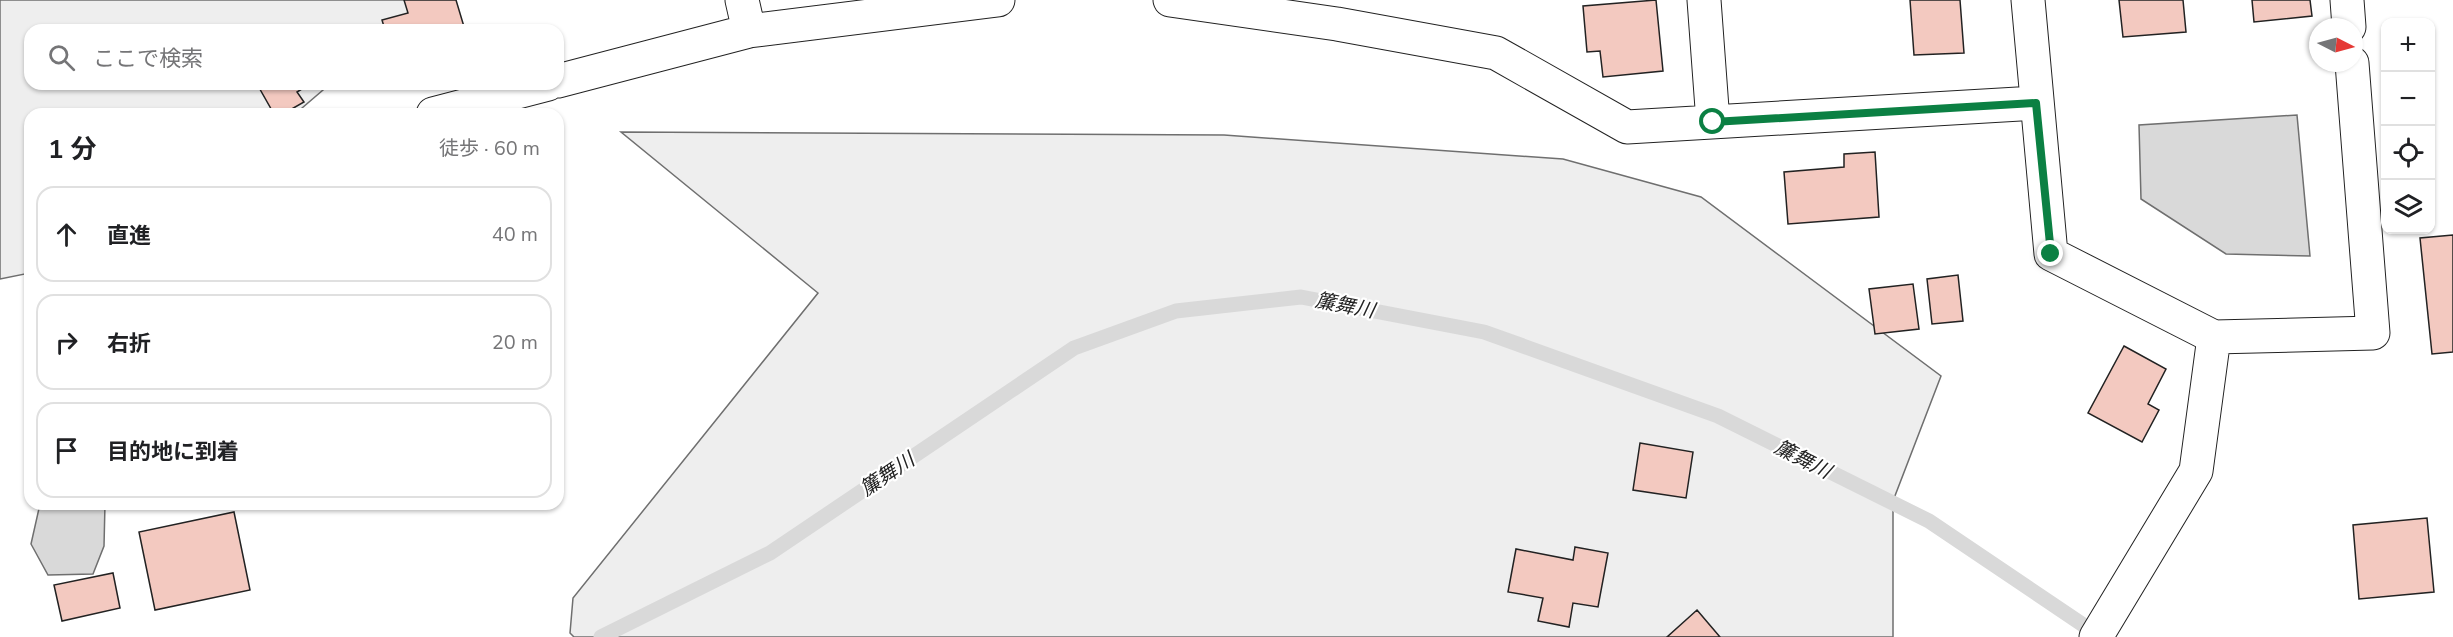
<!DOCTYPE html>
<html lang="ja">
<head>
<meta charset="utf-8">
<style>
  :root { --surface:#fff; --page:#f2f2f2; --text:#202124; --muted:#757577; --line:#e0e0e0 }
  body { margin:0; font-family:"Nunito Sans","Noto Sans JP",sans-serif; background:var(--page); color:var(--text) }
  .controls { position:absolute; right:18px; top:18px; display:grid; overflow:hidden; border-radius:12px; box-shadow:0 2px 4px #0004 }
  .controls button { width:54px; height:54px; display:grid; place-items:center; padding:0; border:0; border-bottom:2px solid var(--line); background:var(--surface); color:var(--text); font:30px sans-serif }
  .compass { position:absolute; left:2309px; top:18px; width:54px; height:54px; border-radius:50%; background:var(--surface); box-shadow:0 2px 4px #0004; rotate:96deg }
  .stop { position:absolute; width:18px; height:18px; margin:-14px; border:4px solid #0b8043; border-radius:50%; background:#fff }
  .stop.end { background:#0b8043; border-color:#fff; box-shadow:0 2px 6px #0008 }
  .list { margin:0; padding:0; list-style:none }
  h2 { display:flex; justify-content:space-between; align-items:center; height:78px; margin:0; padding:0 24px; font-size:26px }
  h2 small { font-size:20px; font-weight:400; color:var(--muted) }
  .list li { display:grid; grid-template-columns:39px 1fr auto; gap:18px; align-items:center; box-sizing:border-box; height:96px; margin:0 12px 12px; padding:0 12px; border:2px solid var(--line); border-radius:18px }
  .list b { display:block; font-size:22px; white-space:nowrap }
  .list em { font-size:20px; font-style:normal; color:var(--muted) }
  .icon { flex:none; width:33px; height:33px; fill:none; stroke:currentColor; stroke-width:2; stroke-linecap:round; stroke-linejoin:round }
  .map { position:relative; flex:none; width:2453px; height:637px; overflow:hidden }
  .search { position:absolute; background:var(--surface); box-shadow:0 2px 4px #0004; left:24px; top:24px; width:540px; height:66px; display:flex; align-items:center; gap:15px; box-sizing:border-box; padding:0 21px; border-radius:18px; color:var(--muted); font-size:22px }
  .panel { position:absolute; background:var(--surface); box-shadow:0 2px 4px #0004; left:24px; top:108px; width:540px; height:402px; border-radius:18px }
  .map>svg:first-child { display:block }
  .green { fill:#eee; stroke:#6f6f6f; stroke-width:1.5 }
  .water { fill:#d9d9d9; stroke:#6f6f6f; stroke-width:1.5 }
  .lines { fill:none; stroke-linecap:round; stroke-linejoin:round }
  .stream { stroke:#d9d9d9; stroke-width:15 }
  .building { fill:#f3c9c0; stroke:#222; stroke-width:1.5 }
  .minor-casing { stroke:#222; stroke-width:35 }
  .minor { stroke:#fff; stroke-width:33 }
  .route { stroke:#0b8043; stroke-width:8 }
  .labels { text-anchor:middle; stroke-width:4.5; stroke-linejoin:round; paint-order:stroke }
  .water-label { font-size:20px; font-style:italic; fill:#222; stroke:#fff }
</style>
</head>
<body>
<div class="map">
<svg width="2453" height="637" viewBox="0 0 2453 637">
  <rect width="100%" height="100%" fill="#fff"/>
  <path class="green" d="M0 0H427L392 30H30V84H330L295 114H30V273L0 279Z
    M621 132 1224 135 1563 159 1701 197 1941 376 1893 501V637H574L570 633 573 598 818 293Z"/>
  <path class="water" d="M2297 115 2310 256 2226 254 2141 199 2139 125Z
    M40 504H105L104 546 93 574 48 575 31 544Z"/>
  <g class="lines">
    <path class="stream" d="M601 637 770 553 1074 348 1176 311 1301 297 1484 332 1718 416 1929 521 2101 637"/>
  </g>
  <path class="building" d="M404 0H456L465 30H385L382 20 408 13Z
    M1656 0 1663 71 1603 77 1600 51 1587 52 1583 6Z
    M1910 0H1960L1964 53 1914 55Z
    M2119 0H2183L2186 32 2123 37Z
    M2252 0H2310L2312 16 2254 22Z
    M257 84H310L297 92 304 102 283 114H274Z
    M1875 152 1879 217 1788 224 1784 172 1844 167V154Z
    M2453 235V352L2432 354 2420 238Z
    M1958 275 1963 321 1932 324 1927 279Z
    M1913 284 1919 329 1875 334 1869 289Z
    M2124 346 2166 369 2148 404 2159 410 2142 442 2088 413Z
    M1640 443 1693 452 1686 498 1633 490Z
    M234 512 250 590 155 610 139 532Z
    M2427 518 2434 592 2359 599 2353 525Z
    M1575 547 1608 553 1598 607 1573 603 1569 627 1538 621 1543 598 1508 592 1516 549 1573 560Z
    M113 573 120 608 62 621 54 585Z
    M1697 610 1720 637H1667Z"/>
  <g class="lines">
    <g class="minor-casing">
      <path id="minor" d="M742 0 749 31
        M1170 0 1337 24 1496 53 1627 127 2036 103
        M1704 0 1713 122
        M2028 0 2051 254 2214 337 2373 333 2352 63
        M2347 0 2349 27
        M558 81 749 31 998 0
        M433 114 548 84
        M2096 637 2196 471 2214 337"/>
    </g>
    <use href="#minor" class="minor"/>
  </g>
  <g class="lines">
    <path class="route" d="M1713 122 2036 103 2051 254"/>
  </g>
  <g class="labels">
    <g class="water-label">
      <text transform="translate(1345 305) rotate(11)" y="7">簾舞川</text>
      <text transform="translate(1803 459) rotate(27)" y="7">簾舞川</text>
      <text transform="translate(887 474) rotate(-34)" y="7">簾舞川</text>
    </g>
  </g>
</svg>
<div class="controls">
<button>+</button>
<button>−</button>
<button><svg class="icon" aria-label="locate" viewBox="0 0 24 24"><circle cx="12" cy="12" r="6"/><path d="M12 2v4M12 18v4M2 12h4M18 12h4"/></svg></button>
<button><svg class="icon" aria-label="layers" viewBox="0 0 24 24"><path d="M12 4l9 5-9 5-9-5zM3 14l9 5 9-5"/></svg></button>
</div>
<svg class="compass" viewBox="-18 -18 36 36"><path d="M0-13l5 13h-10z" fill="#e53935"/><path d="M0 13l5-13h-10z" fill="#757577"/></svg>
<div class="stop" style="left:1713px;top:122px"></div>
<div class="stop end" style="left:2051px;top:254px"></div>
<div class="search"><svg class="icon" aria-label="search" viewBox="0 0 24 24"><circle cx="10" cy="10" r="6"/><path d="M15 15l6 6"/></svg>ここで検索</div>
<section class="panel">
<h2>1 分<small>徒歩 · 60 m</small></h2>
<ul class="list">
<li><svg class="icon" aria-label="ahead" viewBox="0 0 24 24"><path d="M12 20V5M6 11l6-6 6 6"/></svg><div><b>直進</b></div><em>40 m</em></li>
<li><svg class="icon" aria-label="right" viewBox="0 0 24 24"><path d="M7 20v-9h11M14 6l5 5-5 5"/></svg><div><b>右折</b></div><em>20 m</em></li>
<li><svg class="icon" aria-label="arrive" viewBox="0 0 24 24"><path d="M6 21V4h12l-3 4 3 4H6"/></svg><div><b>目的地に到着</b></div></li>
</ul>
</section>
</div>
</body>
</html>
